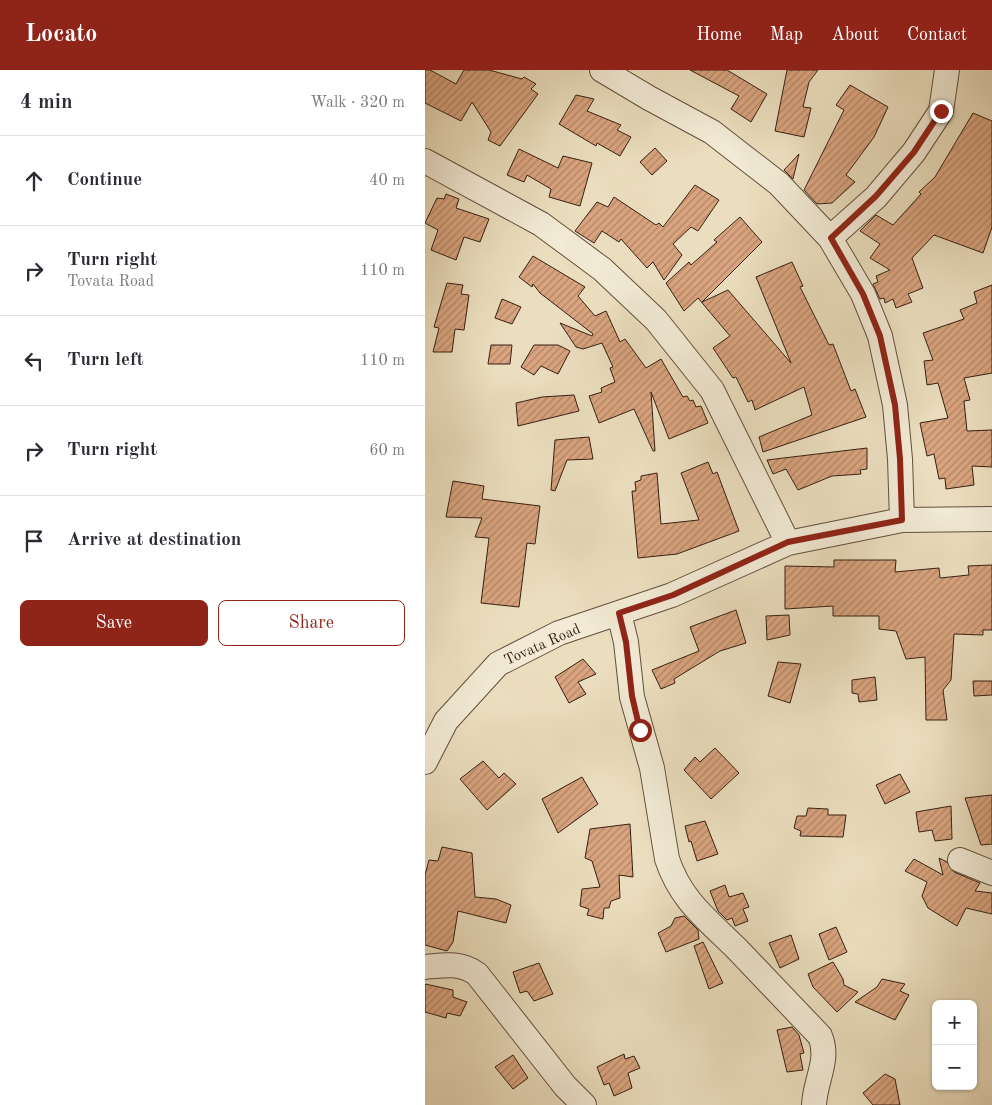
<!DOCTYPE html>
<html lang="en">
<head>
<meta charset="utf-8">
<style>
  :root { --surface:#fff; --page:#f7f7f7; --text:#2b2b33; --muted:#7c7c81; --line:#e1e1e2; --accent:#8f2418 }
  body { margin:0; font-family:"Old Standard TT",serif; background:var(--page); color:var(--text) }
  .controls { position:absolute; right:15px; bottom:15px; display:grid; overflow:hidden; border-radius:8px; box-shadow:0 1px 4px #0004 }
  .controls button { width:45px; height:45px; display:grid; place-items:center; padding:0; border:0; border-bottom:1px solid var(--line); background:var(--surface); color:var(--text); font:25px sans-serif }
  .stop { position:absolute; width:15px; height:15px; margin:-11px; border:4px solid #8f2418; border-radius:50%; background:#fff }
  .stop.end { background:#8f2418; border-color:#fff; box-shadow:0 1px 5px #0008 }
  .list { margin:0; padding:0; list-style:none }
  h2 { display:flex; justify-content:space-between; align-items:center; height:65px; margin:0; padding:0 20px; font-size:21px }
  h2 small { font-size:16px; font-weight:400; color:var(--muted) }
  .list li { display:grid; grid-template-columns:32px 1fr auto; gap:15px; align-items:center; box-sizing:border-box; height:90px; padding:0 20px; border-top:1px solid var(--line) }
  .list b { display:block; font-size:19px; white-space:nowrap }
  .list p { margin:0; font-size:16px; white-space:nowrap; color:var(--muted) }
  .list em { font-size:16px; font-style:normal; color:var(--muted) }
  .actions { display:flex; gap:10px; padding:15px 20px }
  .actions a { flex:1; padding:11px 0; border:1px solid var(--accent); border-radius:8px; text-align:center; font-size:18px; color:var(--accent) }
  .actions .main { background:var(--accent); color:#fff }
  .icon { flex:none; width:28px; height:28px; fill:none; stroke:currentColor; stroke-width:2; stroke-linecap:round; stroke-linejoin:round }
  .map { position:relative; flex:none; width:567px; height:1035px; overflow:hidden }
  header { display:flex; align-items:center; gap:30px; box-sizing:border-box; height:70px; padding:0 25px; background:var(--accent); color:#fff }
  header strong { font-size:24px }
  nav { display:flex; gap:28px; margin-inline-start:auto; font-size:18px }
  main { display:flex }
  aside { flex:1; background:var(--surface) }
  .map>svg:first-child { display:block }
  .building { fill:url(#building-hatch); stroke:#361f12 }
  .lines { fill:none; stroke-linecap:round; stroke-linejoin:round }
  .minor-casing { stroke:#634f3d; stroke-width:26 }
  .minor { stroke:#f2ead5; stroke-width:24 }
  .route { stroke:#8f2418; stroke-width:6 }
  .labels { text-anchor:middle; stroke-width:5; stroke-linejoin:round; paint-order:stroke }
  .street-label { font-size:15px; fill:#361f12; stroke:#f2ead5 }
</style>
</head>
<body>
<header>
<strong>Locato</strong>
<nav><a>Home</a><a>Map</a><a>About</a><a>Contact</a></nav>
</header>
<main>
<aside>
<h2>4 min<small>Walk · 320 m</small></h2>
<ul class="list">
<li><svg class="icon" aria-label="ahead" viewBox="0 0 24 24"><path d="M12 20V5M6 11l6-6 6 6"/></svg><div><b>Continue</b></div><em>40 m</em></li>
<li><svg class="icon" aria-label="right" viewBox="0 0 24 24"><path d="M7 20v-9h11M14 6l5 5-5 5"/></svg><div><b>Turn right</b><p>Tovata Road</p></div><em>110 m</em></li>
<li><svg class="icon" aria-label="left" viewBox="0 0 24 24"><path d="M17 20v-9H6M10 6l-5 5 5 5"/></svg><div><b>Turn left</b></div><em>110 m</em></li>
<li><svg class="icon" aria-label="right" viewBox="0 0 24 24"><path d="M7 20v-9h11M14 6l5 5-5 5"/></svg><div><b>Turn right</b></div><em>60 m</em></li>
<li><svg class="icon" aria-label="arrive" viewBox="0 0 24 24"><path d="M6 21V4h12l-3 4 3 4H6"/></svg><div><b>Arrive at destination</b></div></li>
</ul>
<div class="actions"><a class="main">Save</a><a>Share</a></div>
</aside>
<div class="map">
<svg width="567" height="1035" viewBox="0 0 567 1035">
  <defs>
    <pattern id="building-hatch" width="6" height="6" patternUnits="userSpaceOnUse" patternTransform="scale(1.25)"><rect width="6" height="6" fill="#d9a47f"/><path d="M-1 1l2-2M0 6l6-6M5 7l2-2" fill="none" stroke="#b18567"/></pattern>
  </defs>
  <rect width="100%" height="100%" fill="#ebdebe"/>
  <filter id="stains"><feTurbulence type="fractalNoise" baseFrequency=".004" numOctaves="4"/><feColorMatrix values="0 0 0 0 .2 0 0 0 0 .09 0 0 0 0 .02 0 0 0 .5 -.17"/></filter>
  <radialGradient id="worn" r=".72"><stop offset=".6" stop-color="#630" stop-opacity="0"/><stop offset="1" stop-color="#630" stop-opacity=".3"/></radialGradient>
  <path class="building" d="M0 0H5L31 14 39 0H64L97 9 99 7 111 14 106 19 113 24 75 76 63 70 66 62 47 32 36 51 0 33Z
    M265 0H302L342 24 326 52 306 39 314 26Z
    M362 0H393L384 12 378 37 386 38 379 67 350 61Z
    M425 15 463 37 449 67 421 105 430 112 407 133 392 134 379 120 419 40 411 35Z
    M151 25 169 29 162 41 196 55 192 60 206 67 195 86 172 73 171 76 134 54Z
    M548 43 567 51V157L558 183 509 165 487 188 498 218 483 224 487 232 471 238 468 229 460 233 459 228 455 229 448 214 453 212 451 206 465 200 445 188 455 174 435 161 451 145 468 155 496 124 494 122 510 107Z
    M230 78 242 91 227 105 215 92Z
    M94 79 133 98 138 86 167 93 155 136 124 127 126 119 102 105 99 112 82 105Z
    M374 84 368 109 359 100Z
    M270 115 294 130 273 161 266 157 248 174 257 185 239 210 228 192 222 198 196 169 194 172 177 161 169 173 150 161 172 132 183 137 189 127 231 155 234 153 238 157Z
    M21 124 34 129 31 138 64 149 55 172 39 167 31 190 6 180 13 160 0 153 12 128 19 129Z
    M315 147 337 172 277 232 303 220 366 293 331 207 367 192 378 216 375 217 404 275 408 274 426 321 430 319 441 347 338 382 334 367 387 345 379 317 330 340 327 330 323 332 311 307 308 308 288 278 305 266 273 228 259 241 241 213 264 192 266 195 292 172 289 170Z
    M108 186 160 217 153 226 170 246 181 241 195 272 200 269 221 298 236 289 258 327 262 326 265 331 268 330 271 337 276 336 283 353 244 369 226 322 230 381H228L209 339 174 353 164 326 177 322 176 318 190 312 185 298 188 297 177 273 158 279 151 277 135 253 167 266 168 264 115 223 108 214 107 217 94 207Z
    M22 213 38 215 36 224 44 225 39 260 30 259 27 282H8L14 258 9 257Z
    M567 215V303L539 308 545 330 539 331 542 361 567 360V397L547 396 549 415 521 419 520 408 514 409 509 384 502 386 495 353 523 348 513 313 502 315 499 291 508 290 498 263 539 249 535 240 552 233 549 222Z
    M77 229 96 237 87 254 70 248Z
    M66 275H87L85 294H63Z
    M109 275H133L145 281 133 304 116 296 109 305 96 297Z
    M149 325 154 341 93 356 91 333 117 327Z
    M164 367 168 389 142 390 130 421 126 420 130 370Z
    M442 378V399L435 400 436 404 407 406 373 420 361 399 348 404 342 390Z
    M283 392 288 404 292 402 314 461 252 484 213 488 207 421H211L210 412 216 410V406L232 403 236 454 274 450 256 403Z
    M28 411 59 416 57 429 115 436 110 474 102 473 94 537 56 533 64 468 50 467 57 448 21 447Z
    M409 490H471L470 502 514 498 515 508 544 505 543 496 567 495V560H558V565L529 564 526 610 518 620 522 650H501L500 587 481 589 471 561 454 559V546H408V536L360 539V496L409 497Z
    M311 540 321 573 295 581 249 609 250 613 236 619 227 600 274 581 265 557Z
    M364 545 365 565 342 570 341 546Z
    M158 589 171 604 153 612 161 624 144 633 130 607Z
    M353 592 376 594 365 633 343 626Z
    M450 607 452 630 434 632 433 624 427 623V610Z
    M548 611H567V625L549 626Z
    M290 678 314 703 286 729 259 700 270 687 275 692Z
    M58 691 74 708 79 703 91 714 62 740 35 709Z
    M475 704 485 722 460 734 451 715Z
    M157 707 173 734 133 763 117 729Z
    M567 725V774L556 775 540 728Z
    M526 736 527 769 510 771 507 760 494 762 491 742Z
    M383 738 403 739V745H421L418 767 375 766 376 761 369 758 372 746H381Z
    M280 751 293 784 272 791 266 771 264 772 260 756Z
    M205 754 208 807 194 805 195 828 186 831 184 838H179L178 849 162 845 164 839 155 836 157 819 175 817 167 791 160 788 165 759Z
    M17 777 47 783 50 827 71 829 86 835 81 853 33 841 28 872 22 881 0 875V805L4 790 13 791Z
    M514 788 522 792 529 802 555 813 550 821 567 823V844L541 838 532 856 503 838 497 826 502 812 480 801 489 789 518 805Z
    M300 815 304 827 318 823 324 837 318 839 323 851 310 856 307 848 302 850 293 841 285 821Z
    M259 846 273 860 274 869 241 882 233 863 246 856 250 848Z
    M411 857 422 882 404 890 394 864Z
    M366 865 374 889 355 898 344 873Z
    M278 872 298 913 284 919 269 876Z
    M408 892 418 909 419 915 433 922 412 942 388 917 383 904Z
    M114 893 128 924 109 931 102 921 95 923 88 902Z
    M457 909 480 914 475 921 484 925 470 950 430 932 452 917Z
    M0 914 28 920V927L42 932 35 946 22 943 21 948 0 942Z
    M367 957 374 965 379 983 375 984 378 1000 362 1002 352 960Z
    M199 984 200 989 209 986 215 998 203 1003 207 1018 189 1026 184 1013 179 1015 172 997Z
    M88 985 103 1008 88 1019 70 997Z
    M460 1004 470 1009 475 1035H448L438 1023Z"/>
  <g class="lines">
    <g class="minor-casing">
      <path id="minor" d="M177 0 224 28 287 62 354 114 405 168 438 224 455 266 470 335 475 389 477 450
        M0 91 116 154 177 199 231 250 287 320 363 473
        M405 168 451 127 489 82 516 41 522 0
        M194 543 201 572 207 627 227 698 242 789C256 831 282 849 312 879 340 908 367 937 395 966 405 990 390 1010 389 1035
        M0 692 21 651 73 594 134 563 247 525 363 473 477 450 567 449
        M535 790 567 803
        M0 897C20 895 35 892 52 904L140 1016 159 1035"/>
    </g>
    <use href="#minor" class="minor"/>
  </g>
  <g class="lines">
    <path class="route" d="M215 660 207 626 201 572 194 543 248 525 363 472 477 450 475 389 470 335 455 266 438 224 406 168 451 126 489 82 516 41"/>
  </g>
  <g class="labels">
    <g class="street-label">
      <text transform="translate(117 574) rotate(-24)" y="5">Tovata Road</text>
    </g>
  </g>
  <rect width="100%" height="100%" filter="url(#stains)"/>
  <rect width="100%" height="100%" fill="url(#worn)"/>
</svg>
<div class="controls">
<button>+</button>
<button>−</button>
</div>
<div class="stop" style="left:215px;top:660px"></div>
<div class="stop end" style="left:516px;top:41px"></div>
</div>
</main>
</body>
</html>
